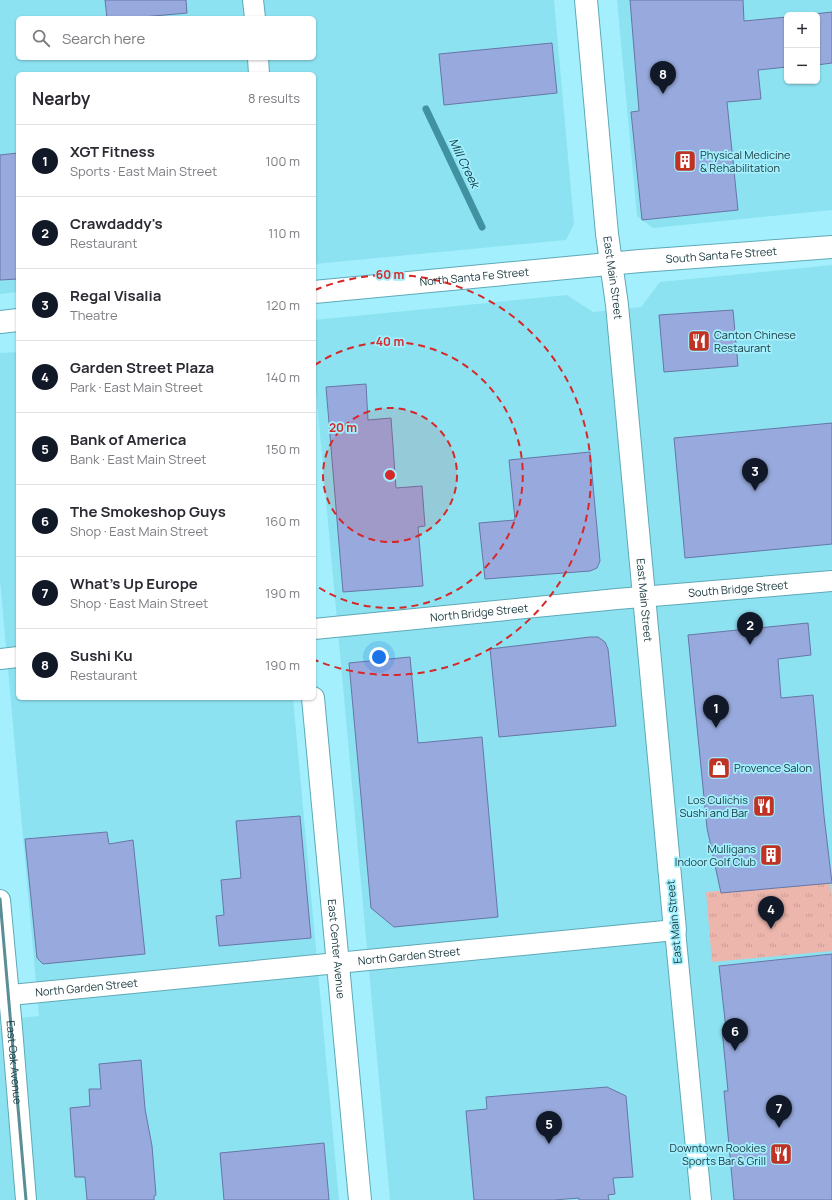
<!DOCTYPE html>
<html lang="en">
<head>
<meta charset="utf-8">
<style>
  :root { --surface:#fff; --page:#f2f2f3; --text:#2b2b33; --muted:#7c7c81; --line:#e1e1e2; --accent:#111827 }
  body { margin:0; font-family:Manrope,sans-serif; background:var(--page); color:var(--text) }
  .controls { position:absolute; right:12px; top:12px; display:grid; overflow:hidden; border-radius:6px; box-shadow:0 1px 3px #0004 }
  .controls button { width:36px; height:36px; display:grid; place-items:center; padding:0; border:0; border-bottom:1px solid var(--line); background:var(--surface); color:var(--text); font:20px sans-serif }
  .you { position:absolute; left:379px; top:657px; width:14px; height:14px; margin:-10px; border:3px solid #fff; border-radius:50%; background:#1a73e8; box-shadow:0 0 0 6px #1a73e833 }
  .badge { display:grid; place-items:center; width:26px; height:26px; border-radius:50%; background:var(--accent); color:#fff; font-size:13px; font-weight:700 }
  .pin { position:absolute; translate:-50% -33px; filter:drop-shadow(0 1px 2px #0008) }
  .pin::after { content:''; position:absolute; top:21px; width:14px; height:12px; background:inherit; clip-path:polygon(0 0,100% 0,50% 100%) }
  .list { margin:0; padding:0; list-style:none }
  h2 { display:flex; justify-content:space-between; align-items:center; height:52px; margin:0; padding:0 16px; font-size:17px }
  h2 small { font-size:13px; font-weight:400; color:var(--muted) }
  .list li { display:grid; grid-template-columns:26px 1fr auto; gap:12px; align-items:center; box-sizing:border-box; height:72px; padding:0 16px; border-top:1px solid var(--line) }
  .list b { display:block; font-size:15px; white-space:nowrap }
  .list p { margin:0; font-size:13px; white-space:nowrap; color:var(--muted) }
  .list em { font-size:13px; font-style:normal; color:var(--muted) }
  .icon { flex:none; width:22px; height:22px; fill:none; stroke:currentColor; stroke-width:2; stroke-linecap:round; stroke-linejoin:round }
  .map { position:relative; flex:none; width:832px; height:1200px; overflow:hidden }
  .search { position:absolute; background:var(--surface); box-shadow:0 1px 3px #0004; left:16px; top:16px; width:300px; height:44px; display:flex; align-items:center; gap:10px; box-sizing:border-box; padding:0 14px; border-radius:6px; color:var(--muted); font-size:15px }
  .panel { position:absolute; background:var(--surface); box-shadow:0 1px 3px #0004; left:16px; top:72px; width:300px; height:628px; border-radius:6px }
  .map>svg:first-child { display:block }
  .built { fill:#8de2f1; fill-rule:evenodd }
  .park { fill:url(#park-tufts) }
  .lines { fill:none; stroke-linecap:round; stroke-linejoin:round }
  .stream { stroke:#4192a0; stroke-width:7 }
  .building { fill:#98aadd; stroke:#6676a6 }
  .street-casing { stroke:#5ea9b6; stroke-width:22 }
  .secondary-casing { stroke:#5ea9b6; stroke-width:24 }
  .street { stroke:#fff; stroke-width:20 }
  .secondary { stroke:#fff; stroke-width:22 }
  .rail { stroke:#598e97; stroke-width:3 }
  .ring { fill:none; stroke:#d62828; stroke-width:2; stroke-dasharray:7 5 }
  .labels { text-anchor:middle; stroke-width:3.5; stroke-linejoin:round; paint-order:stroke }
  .poi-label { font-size:11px; fill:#18383d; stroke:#a3effd; text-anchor:start }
  .street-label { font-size:11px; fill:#18383d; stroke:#a3effd }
  .water-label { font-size:12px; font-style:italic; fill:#0d3d45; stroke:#a3effd }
  .centre { fill:#d62828; stroke:#a3effd; stroke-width:2 }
  .ring-label { font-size:12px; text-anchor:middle; font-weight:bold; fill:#d62828; stroke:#a3effd; stroke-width:3.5; stroke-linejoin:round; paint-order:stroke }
</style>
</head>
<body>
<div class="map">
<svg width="832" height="1200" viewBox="0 0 832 1200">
  <defs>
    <pattern id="park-tufts" width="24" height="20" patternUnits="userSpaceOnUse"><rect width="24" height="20" fill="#ecb6ad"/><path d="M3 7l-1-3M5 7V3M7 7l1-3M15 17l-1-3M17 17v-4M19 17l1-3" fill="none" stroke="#ca9d96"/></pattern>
  </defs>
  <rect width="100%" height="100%" fill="#a3effd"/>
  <path class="built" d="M0 0H554L574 224 566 240 314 264V74H18V292L0 294ZM18 18H314V58H18Z
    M617 0H832V210L653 228 637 216ZM787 15H817V81H787Z
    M832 265V1200H390L314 369V320L567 295 593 312 641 307 660 282Z
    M18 352V698H293L339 1200H0V1020L39 1016 0 580V353Z"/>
  <path class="park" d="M830 881 832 908V951L712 962 706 892Z"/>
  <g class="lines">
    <path class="stream" d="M426 109 482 227"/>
  </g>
  <path class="building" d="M105 0H186L187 13 131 18H107Z
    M630 0H743L744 21 787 17V67L758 70 761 99 727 102 738 210 642 220 631 112 639 111Z
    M832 12V63L817 65V15H805Z
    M552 43 557 93 444 105 439 54Z
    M18 153V279L0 280V155Z
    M733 310 738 366 664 372 659 315Z
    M366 384 368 420 391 418 396 488 422 486 425 526 418 527 423 586 343 592 326 387Z
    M832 423V544L685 558 674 438Z
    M590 452 600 561 597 568 590 571 485 579 479 523 515 520 509 460Z
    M808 623 811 655 778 659 781 698 813 695 824 816 832 883 721 893 707 828 688 635Z
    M590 637H598L605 642 608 649 616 726 499 737 490 649Z
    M410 657 418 743 482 737 498 917 394 927 371 908 349 663Z
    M300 816 311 938 219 946 216 916 224 915 221 880 241 878 236 821Z
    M107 832 109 844 133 840 145 954 43 964 37 958 25 839Z
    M832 954V1200H734L724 1091H728L722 1029H726L719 966Z
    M141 1060 145 1109 152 1146 156 1195 154 1196V1200H87L85 1177H75L70 1108 90 1106 89 1089H101L99 1064Z
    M607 1087 626 1096 633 1177 613 1178 615 1194 608 1195 609 1200H579V1198L554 1200H474L466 1111 487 1109 486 1097Z
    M324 1143 329 1200H224L220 1153Z"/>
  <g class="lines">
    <g class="street-casing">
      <g id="street">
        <path d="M253 0 255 18"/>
        <path d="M258 58 259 74"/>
        <path id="s1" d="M314 629 617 599 832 581"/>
        <path d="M0 659 18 657"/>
        <path d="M0 900 12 1028 26 1200"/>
        <path id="s2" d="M0 996 675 930 701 1200"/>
      </g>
    </g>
    <g class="secondary-casing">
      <g id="secondary">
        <path id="s3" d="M586 0 607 234 617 305 675 930"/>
        <path id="s4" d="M314 292 640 261 832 247"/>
        <path d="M0 322 18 320"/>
        <path id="s5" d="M313 698 360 1200"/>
      </g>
    </g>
    <use href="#street" class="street"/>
    <use href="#secondary" class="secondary"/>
    <path class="rail" id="s6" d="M0 899 26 1200"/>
  </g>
  <circle cx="390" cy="475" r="67" fill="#d62828" fill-opacity=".12"/>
  <g class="ring">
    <circle cx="390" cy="475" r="67"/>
    <path d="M315 365A133 133 0 1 1 315 585"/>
    <path d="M315 290A200 200 0 1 1 315 660"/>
  </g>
  <defs>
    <g id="building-square" transform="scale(1.15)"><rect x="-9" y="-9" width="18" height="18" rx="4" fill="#bf3224" stroke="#a3effd"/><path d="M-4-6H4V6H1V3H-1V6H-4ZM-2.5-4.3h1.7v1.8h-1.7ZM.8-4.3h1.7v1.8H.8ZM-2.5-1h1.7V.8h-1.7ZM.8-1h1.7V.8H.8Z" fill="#fff"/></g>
    <g id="restaurant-square" transform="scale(1.15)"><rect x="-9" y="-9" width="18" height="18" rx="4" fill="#bf3224" stroke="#a3effd"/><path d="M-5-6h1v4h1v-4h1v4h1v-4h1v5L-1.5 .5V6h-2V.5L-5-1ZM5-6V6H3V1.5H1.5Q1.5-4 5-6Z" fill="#fff"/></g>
    <g id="shop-square" transform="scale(1.15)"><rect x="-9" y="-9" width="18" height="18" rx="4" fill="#bf3224" stroke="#a3effd"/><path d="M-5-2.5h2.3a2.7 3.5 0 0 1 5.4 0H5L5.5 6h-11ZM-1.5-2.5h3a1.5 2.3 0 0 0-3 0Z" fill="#fff"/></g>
  </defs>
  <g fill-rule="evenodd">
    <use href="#building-square" x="685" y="161"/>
    <use href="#restaurant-square" x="699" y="341"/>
    <use href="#shop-square" x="719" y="768"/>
    <use href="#restaurant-square" x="764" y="806"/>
    <use href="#building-square" x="771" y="855"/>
    <use href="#restaurant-square" x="781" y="1154"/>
  </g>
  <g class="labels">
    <g class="poi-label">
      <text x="700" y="159">Physical Medicine<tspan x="700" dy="13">&amp; Rehabilitation</tspan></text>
      <text x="714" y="339">Canton Chinese<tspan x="714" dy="13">Restaurant</tspan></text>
      <text x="734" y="772">Provence Salon</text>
      <text x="748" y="804" text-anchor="end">Los Culichis<tspan x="748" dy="13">Sushi and Bar</tspan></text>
      <text x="756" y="853" text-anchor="end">Mulligans<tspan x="756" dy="13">Indoor Golf Club</tspan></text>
      <text x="766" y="1152" text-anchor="end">Downtown Rookies<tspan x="766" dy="13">Sports Bar &amp; Grill</tspan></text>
    </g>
    <g class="street-label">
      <text dy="4" stroke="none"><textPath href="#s4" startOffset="409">South Santa Fe Street</textPath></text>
      <text dy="4" stroke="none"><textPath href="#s4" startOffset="161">North Santa Fe Street</textPath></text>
      <text dy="4" stroke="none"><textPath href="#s3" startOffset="279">East Main Street</textPath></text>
      <text dy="4" stroke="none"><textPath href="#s1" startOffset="426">South Bridge Street</textPath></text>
      <text dy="4" stroke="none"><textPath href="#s3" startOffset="603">East Main Street</textPath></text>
      <text dy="4" stroke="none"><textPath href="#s1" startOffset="166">North Bridge Street</textPath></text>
      <text transform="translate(674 922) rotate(-95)" y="4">East Main Street</text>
      <text dy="4" stroke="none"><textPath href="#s5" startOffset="252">East Center Avenue</textPath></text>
      <text dy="4" stroke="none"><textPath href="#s2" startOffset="411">North Garden Street</textPath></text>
      <text dy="4" stroke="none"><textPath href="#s2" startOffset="87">North Garden Street</textPath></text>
      <text dy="4" stroke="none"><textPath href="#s6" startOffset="164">East Oak Avenue</textPath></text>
    </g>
    <g class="water-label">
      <text transform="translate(464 163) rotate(64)" y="4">Mill Creek</text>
    </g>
  </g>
  <circle cx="390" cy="475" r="6" class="centre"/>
  <g class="ring-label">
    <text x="390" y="279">60 m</text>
    <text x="390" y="346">40 m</text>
    <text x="343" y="432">20 m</text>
  </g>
</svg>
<div class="controls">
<button>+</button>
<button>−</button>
</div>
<div class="you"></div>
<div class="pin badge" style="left:716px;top:728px">1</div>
<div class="pin badge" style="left:750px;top:645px">2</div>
<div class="pin badge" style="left:755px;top:491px">3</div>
<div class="pin badge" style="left:771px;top:929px">4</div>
<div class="pin badge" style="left:549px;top:1144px">5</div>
<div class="pin badge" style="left:735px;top:1051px">6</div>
<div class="pin badge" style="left:779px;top:1128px">7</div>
<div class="pin badge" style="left:663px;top:94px">8</div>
<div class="search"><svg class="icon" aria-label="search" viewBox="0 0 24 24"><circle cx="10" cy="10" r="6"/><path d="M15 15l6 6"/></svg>Search here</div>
<section class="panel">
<h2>Nearby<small>8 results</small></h2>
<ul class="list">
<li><span class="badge">1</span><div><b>XGT Fitness</b><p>Sports · East Main Street</p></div><em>100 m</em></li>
<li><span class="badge">2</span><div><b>Crawdaddy's</b><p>Restaurant</p></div><em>110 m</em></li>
<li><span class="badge">3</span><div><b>Regal Visalia</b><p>Theatre</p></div><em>120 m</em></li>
<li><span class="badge">4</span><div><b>Garden Street Plaza</b><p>Park · East Main Street</p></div><em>140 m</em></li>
<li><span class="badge">5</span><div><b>Bank of America</b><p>Bank · East Main Street</p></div><em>150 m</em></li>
<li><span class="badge">6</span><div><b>The Smokeshop Guys</b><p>Shop · East Main Street</p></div><em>160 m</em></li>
<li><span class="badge">7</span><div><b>What's Up Europe</b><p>Shop · East Main Street</p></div><em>190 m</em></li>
<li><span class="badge">8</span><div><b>Sushi Ku</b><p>Restaurant</p></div><em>190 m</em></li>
</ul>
</section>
</div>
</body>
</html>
